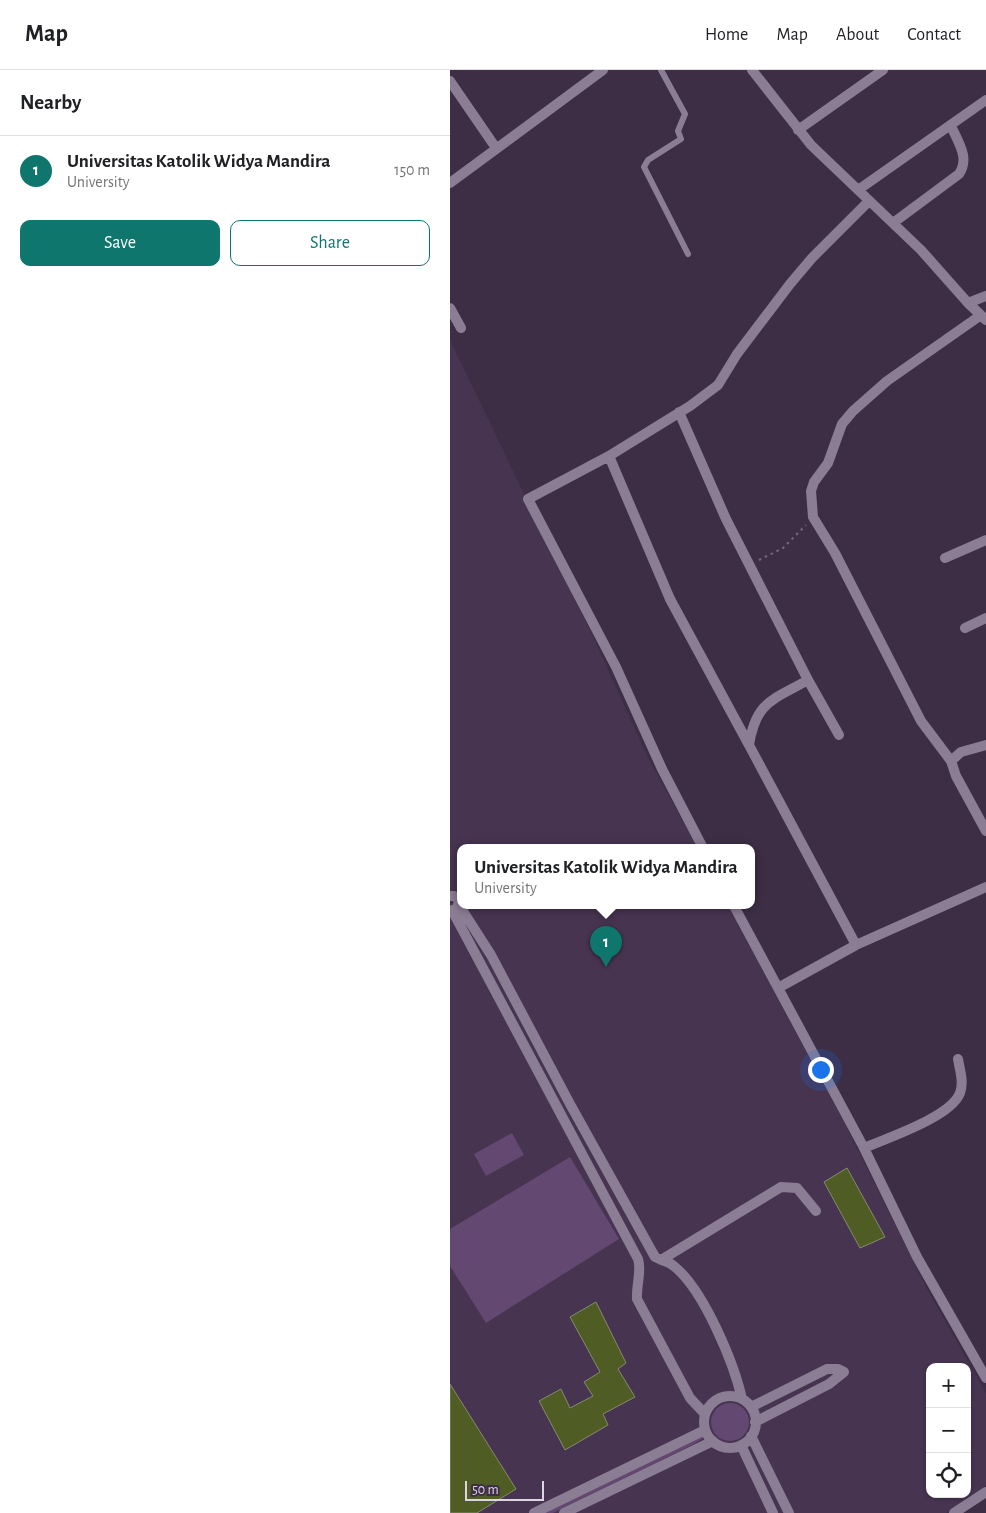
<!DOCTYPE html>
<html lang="en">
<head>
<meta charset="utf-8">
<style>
  :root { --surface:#fff; --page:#f2f2f2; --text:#202124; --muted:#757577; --line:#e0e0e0; --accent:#0f766e }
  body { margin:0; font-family:"Alegreya Sans",sans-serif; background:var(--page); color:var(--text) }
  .controls { position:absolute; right:15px; bottom:15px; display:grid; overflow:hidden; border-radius:10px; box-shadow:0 1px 4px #0004 }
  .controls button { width:45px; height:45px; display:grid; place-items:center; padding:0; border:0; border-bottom:1px solid var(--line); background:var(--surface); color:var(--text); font:25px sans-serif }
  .scale { position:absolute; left:15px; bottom:12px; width:79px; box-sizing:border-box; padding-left:5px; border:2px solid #ddd4e2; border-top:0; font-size:14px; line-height:18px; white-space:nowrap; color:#ddd4e2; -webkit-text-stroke:4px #3d2e45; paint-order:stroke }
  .you { position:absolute; left:370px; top:999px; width:18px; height:18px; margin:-12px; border:4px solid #fff; border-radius:50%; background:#1a73e8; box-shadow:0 0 0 8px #1a73e833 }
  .badge { display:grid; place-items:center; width:32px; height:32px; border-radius:50%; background:var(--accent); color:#fff; font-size:16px; font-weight:700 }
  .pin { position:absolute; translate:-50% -41px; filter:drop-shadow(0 1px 2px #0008) }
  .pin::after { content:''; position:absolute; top:26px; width:18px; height:15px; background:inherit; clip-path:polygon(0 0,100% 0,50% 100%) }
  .popup { position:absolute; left:7px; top:774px; width:298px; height:65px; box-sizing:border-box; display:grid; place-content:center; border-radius:10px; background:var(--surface); filter:drop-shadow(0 1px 4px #0005); font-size:16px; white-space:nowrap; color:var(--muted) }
  .popup b { font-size:19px; color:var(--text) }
  .popup::after { content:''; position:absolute; left:50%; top:100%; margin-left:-10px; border:10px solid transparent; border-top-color:var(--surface) }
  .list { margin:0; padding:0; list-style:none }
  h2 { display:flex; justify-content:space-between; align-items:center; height:65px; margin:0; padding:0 20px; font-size:21px }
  h2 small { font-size:16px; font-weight:400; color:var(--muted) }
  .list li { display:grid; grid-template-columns:32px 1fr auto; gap:15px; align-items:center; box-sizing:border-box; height:70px; padding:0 20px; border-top:1px solid var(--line) }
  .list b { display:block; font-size:19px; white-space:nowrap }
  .list p { margin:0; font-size:16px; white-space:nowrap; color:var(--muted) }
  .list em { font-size:16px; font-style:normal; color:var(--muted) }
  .actions { display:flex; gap:10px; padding:15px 20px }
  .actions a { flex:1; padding:11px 0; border:1px solid var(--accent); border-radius:10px; text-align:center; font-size:18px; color:var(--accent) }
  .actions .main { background:var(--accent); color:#fff }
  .icon { flex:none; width:28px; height:28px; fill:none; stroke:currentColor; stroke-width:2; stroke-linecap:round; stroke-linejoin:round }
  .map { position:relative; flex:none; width:536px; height:1443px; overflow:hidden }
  header { display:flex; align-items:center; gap:30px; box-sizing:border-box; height:70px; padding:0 25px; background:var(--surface); border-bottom:1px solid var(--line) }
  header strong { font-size:24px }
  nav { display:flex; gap:28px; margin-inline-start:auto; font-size:18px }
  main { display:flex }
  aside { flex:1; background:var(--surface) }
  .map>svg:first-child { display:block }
  .built { fill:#473451; fill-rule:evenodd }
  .green { fill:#634871 }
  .building { fill:#4f5d25; stroke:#838c6d }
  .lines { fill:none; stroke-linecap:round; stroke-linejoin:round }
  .path { stroke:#76697d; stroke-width:2; stroke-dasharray:2.5 4; stroke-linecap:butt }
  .lane { stroke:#8b7d93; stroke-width:6 }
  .street { stroke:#8b7d93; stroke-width:10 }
</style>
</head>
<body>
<header>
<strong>Map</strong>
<nav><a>Home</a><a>Map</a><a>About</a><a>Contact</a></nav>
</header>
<main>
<aside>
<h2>Nearby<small></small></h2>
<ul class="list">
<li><span class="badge">1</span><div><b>Universitas Katolik Widya Mandira</b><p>University</p></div><em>150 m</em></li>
</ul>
<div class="actions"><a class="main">Save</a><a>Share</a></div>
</aside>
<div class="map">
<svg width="536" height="1443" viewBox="0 0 536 1443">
  <rect width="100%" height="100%" fill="#3d2e45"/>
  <path class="built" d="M0 270 145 571 198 688 248 778H11V836H278L391 1046 477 1219 536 1323V1416L496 1443H0ZM480 1297H517V1424H480Z"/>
  <path class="green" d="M62 1063 74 1085 36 1106 24 1084Z
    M120 1087 169 1169 36 1253 0 1196V1159Z
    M261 1352a19 19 0 1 1 38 0a19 19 0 1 1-38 0Z
    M253 1365 254 1368 242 1375 103 1443H90Z"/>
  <path class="building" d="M397 1098 435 1167 410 1178 374 1112Z
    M146 1232 176 1293 168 1299 185 1327 153 1344 158 1355 115 1380 89 1331 111 1319 120 1338 143 1326 134 1312 150 1302 120 1247Z
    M0 1314 66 1419 27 1443H0Z"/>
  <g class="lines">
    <path class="path" d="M309 490 333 478 356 455"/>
    <path class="lane" d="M211 0 235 44 228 61 231 69 198 90 194 97 238 184"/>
    <path class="street" d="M302 0 361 75 471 180 518 233 536 250
      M0 11 46 78
      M348 60 433 0
      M0 113 153 0
      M408 120 536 30
      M443 153 509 104C520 88 508 72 501 56
      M518 233 536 226
      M0 238 11 258
      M229 342 276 449 358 610C323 630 306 631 299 675L406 875
      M159 386 220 529 299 675
      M495 488 536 470
      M515 558 536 548
      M358 610 389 665
      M536 675 511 682 501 691 506 706 536 761
      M501 691 471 651 385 483 363 447 361 421 364 412 378 393 392 354 403 341 437 311 531 245
      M253 778 212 699 166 597 78 429 159 386 240 336 268 315 287 284 340 214 362 188 419 131
      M0 826H4L10 831 6 839
      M9 835 41 885 120 1034 205 1187C212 1191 219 1191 225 1197 254 1221 284 1293 292 1329
      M284 836 414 1078 467 1187 536 1308
      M2 840 188 1189C192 1200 186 1216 187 1229L240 1328 255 1344
      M328 918 406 875 536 817
      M414 1078C437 1068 501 1047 510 1023 514 1012 510 1001 508 989
      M211 1190 331 1117 347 1118 366 1141
      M254 1352a26 26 0 1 1 52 0a26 26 0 1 1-52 0Z
      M301 1337 377 1299H388L394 1302 379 1314 305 1352
      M301 1366 339 1443
      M291 1375 323 1443
      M84 1443 255 1360
      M114 1443 263 1371
      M504 1443 536 1422"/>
  </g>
</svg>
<div class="controls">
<button>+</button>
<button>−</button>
<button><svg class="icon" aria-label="locate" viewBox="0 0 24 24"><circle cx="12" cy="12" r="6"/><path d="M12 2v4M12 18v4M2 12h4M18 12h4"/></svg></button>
</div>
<div class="scale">50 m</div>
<div class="you"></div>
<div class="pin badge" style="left:156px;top:897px">1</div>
<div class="popup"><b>Universitas Katolik Widya Mandira</b>University</div>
</div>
</main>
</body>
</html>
